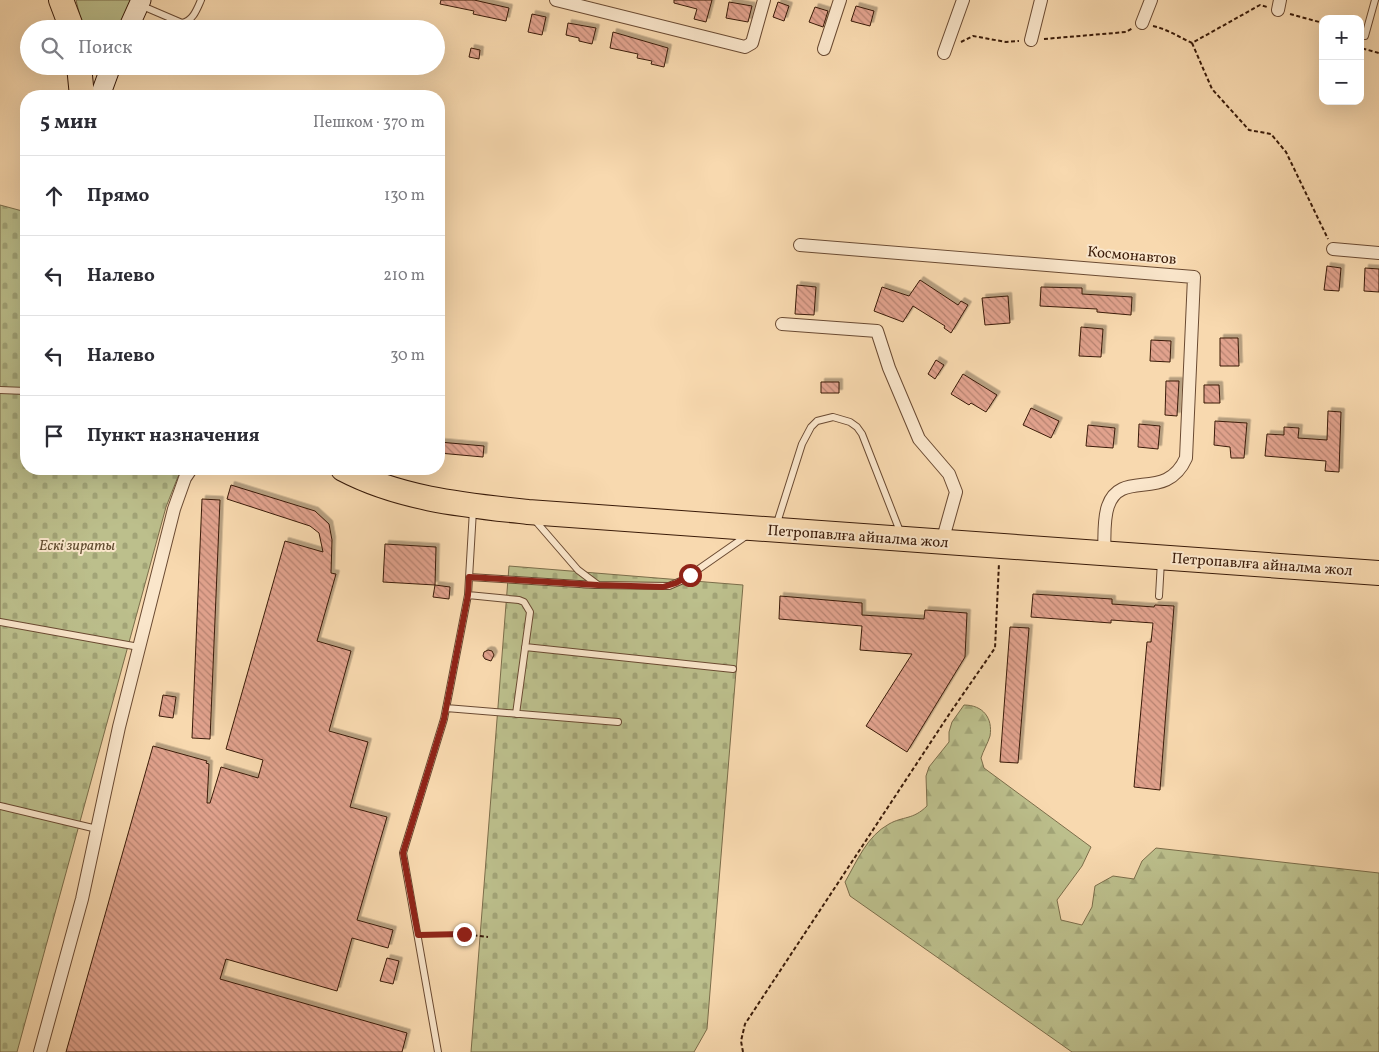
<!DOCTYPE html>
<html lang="ru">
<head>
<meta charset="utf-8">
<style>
  :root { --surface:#fff; --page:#f2f2f3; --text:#2b2b33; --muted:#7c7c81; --line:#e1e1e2 }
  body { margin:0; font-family:Vollkorn,serif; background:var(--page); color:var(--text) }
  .controls { position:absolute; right:15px; top:15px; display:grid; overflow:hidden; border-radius:10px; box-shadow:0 5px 20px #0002 }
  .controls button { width:45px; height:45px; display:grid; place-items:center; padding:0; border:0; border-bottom:1px solid var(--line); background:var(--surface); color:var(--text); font:25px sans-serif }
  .stop { position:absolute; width:15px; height:15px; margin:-11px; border:4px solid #8f2418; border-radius:50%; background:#fff }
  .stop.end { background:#8f2418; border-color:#fff; box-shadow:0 1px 5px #0008 }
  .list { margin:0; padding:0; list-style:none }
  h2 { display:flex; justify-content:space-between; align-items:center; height:65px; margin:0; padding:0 20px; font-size:21px }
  h2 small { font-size:16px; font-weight:400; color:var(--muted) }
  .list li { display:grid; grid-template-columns:32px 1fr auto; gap:15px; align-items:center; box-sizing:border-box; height:80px; padding:0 20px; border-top:1px solid var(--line) }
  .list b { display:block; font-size:19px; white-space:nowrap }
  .list em { font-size:16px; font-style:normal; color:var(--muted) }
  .icon { flex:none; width:28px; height:28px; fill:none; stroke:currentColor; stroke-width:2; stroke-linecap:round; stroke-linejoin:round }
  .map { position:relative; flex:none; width:1379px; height:1052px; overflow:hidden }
  .search { position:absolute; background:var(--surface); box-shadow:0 5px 20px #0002; left:20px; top:20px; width:425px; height:55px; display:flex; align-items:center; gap:12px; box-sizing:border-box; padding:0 18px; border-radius:28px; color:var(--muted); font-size:19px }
  .panel { position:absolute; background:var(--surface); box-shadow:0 5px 20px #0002; left:20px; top:90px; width:425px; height:385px; border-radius:20px }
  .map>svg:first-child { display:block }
  .grass { fill:#bcbf8c; stroke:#7b6d4a }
  .forest { fill:url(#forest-firs); stroke:#7b6d4a }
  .cemetery { fill:url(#cemetery-stones); stroke:#7b6d4a }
  .building { fill:url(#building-back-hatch); stroke:#3a1b09; filter:url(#shadow) }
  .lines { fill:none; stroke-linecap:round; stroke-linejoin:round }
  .lane-casing { stroke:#6a4a32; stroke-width:8 }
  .street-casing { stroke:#6a4a32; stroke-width:14 }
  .secondary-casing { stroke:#3a1b09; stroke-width:21 }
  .highway-casing { stroke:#3a1b09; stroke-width:26 }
  .path { stroke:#3a1b09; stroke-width:2; stroke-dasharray:4 2.5; stroke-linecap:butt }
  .lane { stroke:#fae6cb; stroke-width:6 }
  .street { stroke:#fae6cb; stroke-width:12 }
  .secondary { stroke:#fae6cb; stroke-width:19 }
  .highway { stroke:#f8d9af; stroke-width:24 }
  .route { stroke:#8f2418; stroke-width:6 }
  .labels { text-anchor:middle; stroke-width:4; stroke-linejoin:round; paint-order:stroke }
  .street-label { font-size:15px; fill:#3a1b09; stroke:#fae6cb }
  .park-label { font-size:15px; font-style:italic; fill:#614c30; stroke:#fae6cb }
</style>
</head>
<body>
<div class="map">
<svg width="1379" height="1052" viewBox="0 0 1379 1052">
  <defs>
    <pattern id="forest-firs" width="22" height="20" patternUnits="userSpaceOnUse" patternTransform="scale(1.25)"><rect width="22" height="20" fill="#bcbf8c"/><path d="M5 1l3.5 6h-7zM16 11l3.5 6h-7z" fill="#a2a477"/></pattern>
    <pattern id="cemetery-stones" width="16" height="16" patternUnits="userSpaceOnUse" patternTransform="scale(1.25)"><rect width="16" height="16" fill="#bcbf8c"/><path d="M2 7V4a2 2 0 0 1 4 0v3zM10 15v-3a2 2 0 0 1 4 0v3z" fill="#a2a477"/></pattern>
    <pattern id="building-back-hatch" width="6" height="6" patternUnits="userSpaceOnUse" patternTransform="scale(1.25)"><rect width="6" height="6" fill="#e1a28d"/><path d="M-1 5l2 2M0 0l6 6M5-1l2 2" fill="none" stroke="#b78371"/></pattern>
    <filter id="shadow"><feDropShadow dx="3.5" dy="-3.5" stdDeviation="0" flood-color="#0004"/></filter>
  </defs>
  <rect width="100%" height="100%" fill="#f8d9af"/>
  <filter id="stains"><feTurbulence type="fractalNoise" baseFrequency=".004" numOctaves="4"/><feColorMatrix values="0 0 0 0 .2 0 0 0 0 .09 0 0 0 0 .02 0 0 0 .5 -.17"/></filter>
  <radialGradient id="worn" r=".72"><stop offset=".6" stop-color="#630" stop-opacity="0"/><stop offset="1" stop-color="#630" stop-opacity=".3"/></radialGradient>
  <path class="grass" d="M76 0H133L119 29H83Z"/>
  <path class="forest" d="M964 705C983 705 993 718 990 736 988 743 983 751 981 758L984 768 1091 847 1082 866 1057 900 1061 920 1082 925 1092 907 1095 886 1113 876 1134 879 1142 861 1156 848 1379 873V1052H1072L850 896 845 882C857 861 867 836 889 824 903 816 913 820 927 806L926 776 929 767 949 742V732L952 722Z"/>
  <path class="cemetery" d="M0 205 26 212V469H181L166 507 17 1052H0Z
    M509 566 743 585 707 1029 694 1052H471Z"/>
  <path class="building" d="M441 0H474L509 8 506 21 473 14 474 11 440 4Z
    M674 0H712L706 22 694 19 697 9 674 3Z
    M729 2 752 6 748 22 726 18Z
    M778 2 789 6 784 21 773 17Z
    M856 6 874 11 870 26 851 21Z
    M815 7 828 11 823 27 809 22Z
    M532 14 546 17 542 35 528 32Z
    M568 23 596 28 592 44 579 41V38L566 35Z
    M613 32 668 48 664 67 651 64 652 61 637 58 638 54 610 48Z
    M471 48 480 50 479 59 469 57Z
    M1327 266 1341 268 1339 291 1324 290Z
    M1365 268 1379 269V292L1364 291Z
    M920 280 958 305 961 301 968 305 951 333 944 328 945 326 913 306 903 322 874 311 882 287 909 296Z
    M797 285 816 287 814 315 795 314Z
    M1041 287 1082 288V294L1132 297 1131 315 1097 312V309L1040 306Z
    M1008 296 1010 323 985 325 982 298Z
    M1081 327 1103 329 1101 357 1079 356Z
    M1220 338H1238L1239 366H1220Z
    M1151 340 1171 341 1170 362 1150 361Z
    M936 360 944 365 935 379 928 374Z
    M963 374 997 395 986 412 971 403 969 405 951 394Z
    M1166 381H1179L1177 416 1165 415Z
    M821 382H839V393H821Z
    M1204 385H1219L1220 403H1204Z
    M1031 408 1059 421 1051 438 1023 425Z
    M1328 411 1341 412 1339 472 1325 471 1326 461 1265 456 1267 434 1284 435V427L1299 428 1298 438 1327 440Z
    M1215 421 1247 423 1244 458H1231L1230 447 1214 445Z
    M1139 424 1160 426 1158 449 1138 447Z
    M1088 425 1115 428 1113 448 1086 446Z
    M439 442 484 446 483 457 439 453Z
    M231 485 315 511 329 524 332 540 331 573 336 574 317 641 351 651 329 731 368 742 350 807 387 817 357 920 393 930 388 948 352 938 337 991 226 959 220 979 407 1033 402 1052H66L153 746 207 761 206 763 209 764 207 803H210L221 767 258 778 263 760 226 749 285 541 323 552 319 533 310 526 227 499Z
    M202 499 220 500 210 739 192 738Z
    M385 544 436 547 435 585 383 582Z
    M435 585 450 587 449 599 433 597Z
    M1033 594 1112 599V604L1154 607 1155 605 1174 606 1160 790 1134 787 1147 642H1151L1153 623 1111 620V623L1031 617Z
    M780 596 862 603V615L924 619 925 610 967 613 965 657 907 752 866 726 912 654 860 650 862 626 779 619Z
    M1010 627 1029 628 1018 763 1000 762Z
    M488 650 492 651 494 655 491 661 485 659 483 656 484 652Z
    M163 695 176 697 173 718 159 716Z
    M387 958 399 961 393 984 380 981Z"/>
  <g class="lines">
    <g class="lane-casing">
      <path id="lane" d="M140 5 182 23C193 21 197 9 201 0
        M1365 36 1375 0
        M0 390 26 391
        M533 518 578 570 598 585 669 586 683 580 749 534
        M776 526 802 444 811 427 817 421 833 417 850 422 857 427 862 434 901 534
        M469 577 595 585
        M468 595 519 600 524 602 530 612 516 714
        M1159 596 1161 561
        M0 622 139 647
        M525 647 733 669
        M446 708 618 722
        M0 806 97 829
        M438 1052 403 853 444 719 468 595 473 510"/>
    </g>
    <g class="street-casing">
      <path id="street" d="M556 0 745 47 752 43 764 0
        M1278 10 1280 0
        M1142 23 1151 0
        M1031 40 1041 0
        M824 49 840 0
        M944 53 963 0
        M800 245 1194 277 1186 458C1166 503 1121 468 1108 506 1103 520 1105 538 1104 553
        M1333 249 1379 253
        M782 324 877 331 889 368 919 439 949 474 956 492 942 542
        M40 1052 82 899 119 727 174 509 185 478 191 469"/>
    </g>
    <g class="secondary-casing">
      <path id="secondary" d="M128 29 141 0
        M100 96 111 66"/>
    </g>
    <g class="highway-casing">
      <path id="highway" d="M61 0 72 29
        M79 66 82 96
        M343 469C400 499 464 505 528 512L1379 573"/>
    </g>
    <path class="path" d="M1290 14 1323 23
      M1153 26C1167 29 1179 37 1192 43L1260 5 1267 7
      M1044 39 1126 32 1133 28
      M961 42 973 36 1006 42 1019 41
      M1192 43 1212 89 1249 130 1271 134 1286 152 1328 239
      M1362 43 1361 48 1379 53
      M428 935 464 934 488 937
      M743 1052 741 1041 745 1024 950 713 995 648 999 563"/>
    <use href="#lane" class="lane"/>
    <use href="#street" class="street"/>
    <use href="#secondary" class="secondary"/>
    <use href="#highway" class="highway"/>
  </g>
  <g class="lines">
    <path class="route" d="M464 934 418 935 403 853 444 719 468 595 469 577 598 585 663 587 676 583 690 575"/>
  </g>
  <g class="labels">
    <g class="street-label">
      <text transform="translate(1132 255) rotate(5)" y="5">Космонавтов</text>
      <text transform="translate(858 536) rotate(4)" y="5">Петропавлға айналма жол</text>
      <text transform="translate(1262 564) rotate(4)" y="5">Петропавлға айналма жол</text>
    </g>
    <g class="park-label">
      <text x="77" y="550">Ескі зираты</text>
    </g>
  </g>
  <rect width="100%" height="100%" filter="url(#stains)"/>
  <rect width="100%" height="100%" fill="url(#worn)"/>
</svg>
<div class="controls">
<button>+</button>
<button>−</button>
</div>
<div class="stop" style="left:690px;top:575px"></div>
<div class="stop end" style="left:464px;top:934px"></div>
<div class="search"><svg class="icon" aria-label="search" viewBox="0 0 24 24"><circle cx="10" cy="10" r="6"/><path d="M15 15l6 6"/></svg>Поиск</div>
<section class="panel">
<h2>5 мин<small>Пешком · 370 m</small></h2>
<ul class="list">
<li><svg class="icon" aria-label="ahead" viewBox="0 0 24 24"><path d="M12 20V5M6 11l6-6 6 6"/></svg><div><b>Прямо</b></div><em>130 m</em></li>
<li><svg class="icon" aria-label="left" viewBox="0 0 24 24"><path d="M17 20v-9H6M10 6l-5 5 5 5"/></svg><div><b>Налево</b></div><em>210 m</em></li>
<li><svg class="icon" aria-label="left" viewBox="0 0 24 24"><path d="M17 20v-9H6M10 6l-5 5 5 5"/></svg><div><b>Налево</b></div><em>30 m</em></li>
<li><svg class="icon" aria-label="arrive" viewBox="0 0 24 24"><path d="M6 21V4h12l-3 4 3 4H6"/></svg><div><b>Пункт назначения</b></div></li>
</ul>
</section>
</div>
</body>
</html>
